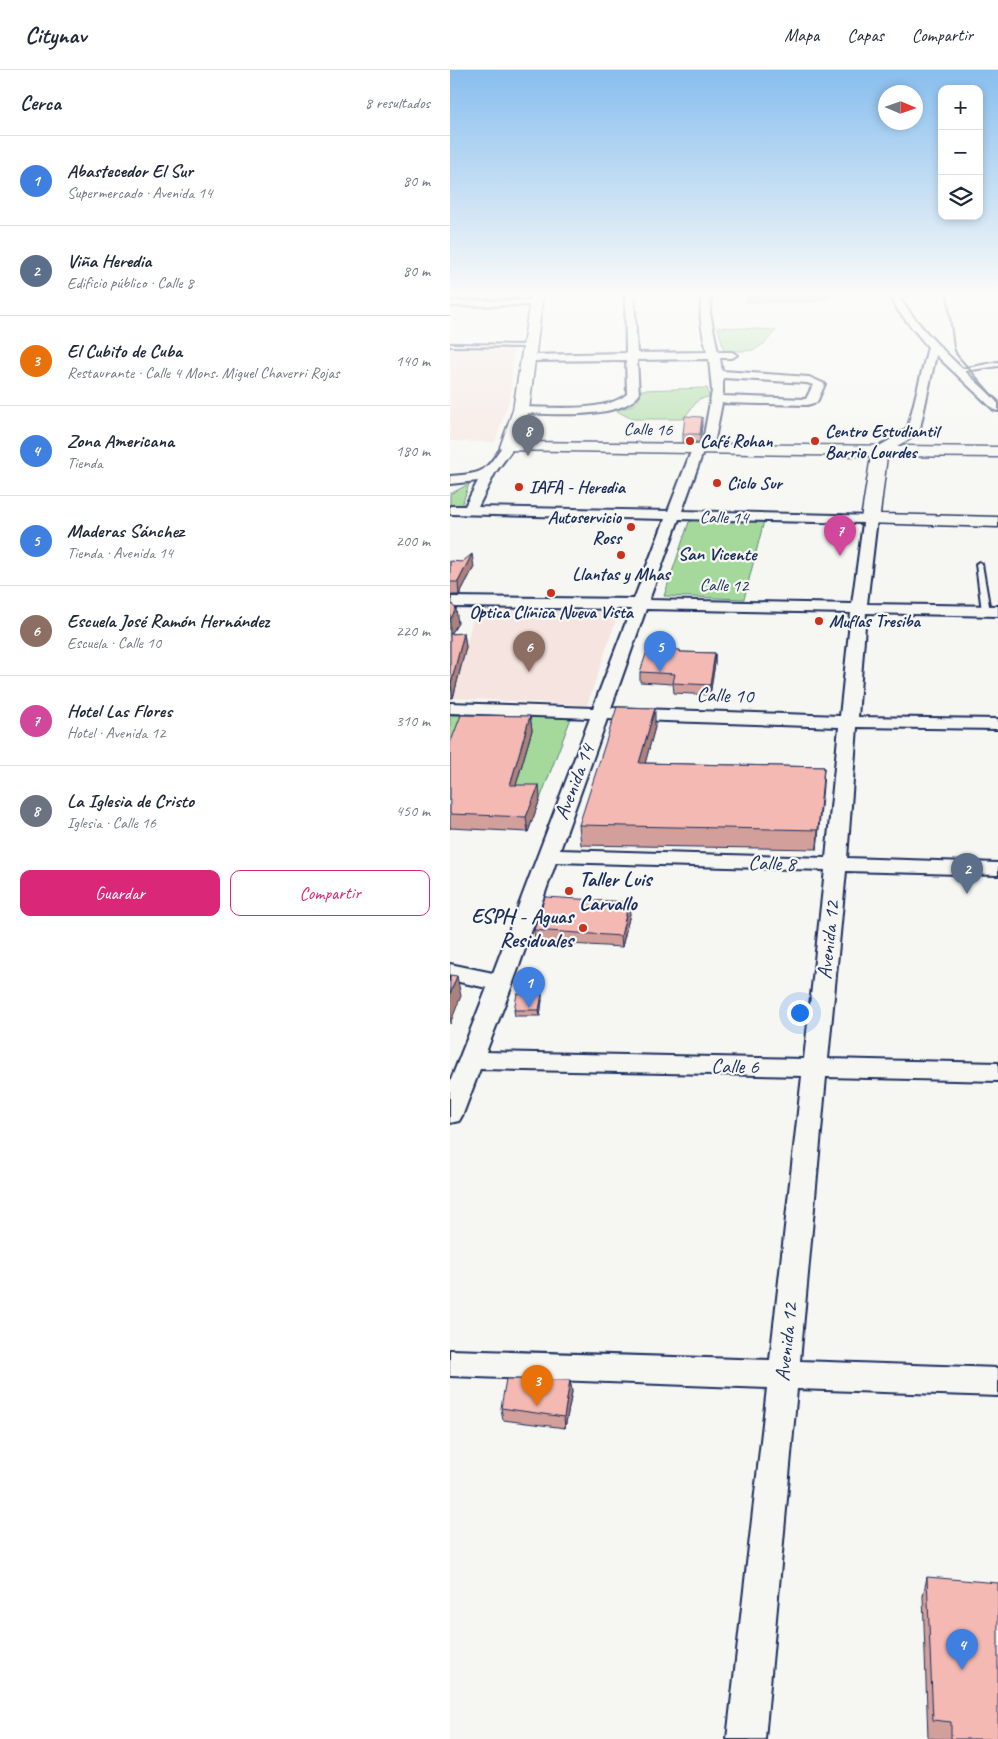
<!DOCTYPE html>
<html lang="es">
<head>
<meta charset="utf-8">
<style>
  :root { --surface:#fff; --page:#f6f6f7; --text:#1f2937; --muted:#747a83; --line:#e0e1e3; --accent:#db2777 }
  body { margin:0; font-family:Caveat,sans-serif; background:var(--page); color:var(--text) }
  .controls { position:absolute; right:15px; top:15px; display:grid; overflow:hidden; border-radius:10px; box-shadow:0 2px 8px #0003 }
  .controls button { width:45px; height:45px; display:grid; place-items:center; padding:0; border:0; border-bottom:1px solid var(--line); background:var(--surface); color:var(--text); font:25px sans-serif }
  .compass { position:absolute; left:428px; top:15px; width:45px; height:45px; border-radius:50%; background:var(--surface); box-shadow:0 2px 8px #0003; rotate:92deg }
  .you { position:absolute; left:349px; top:942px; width:18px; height:18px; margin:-12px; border:4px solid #fff; border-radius:50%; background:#1a73e8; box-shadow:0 0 0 8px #1a73e833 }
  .badge { display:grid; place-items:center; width:32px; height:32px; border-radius:50%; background:var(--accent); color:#fff; font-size:16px; font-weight:700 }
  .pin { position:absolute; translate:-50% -41px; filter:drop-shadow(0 1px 2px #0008) }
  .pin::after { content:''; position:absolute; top:26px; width:18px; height:15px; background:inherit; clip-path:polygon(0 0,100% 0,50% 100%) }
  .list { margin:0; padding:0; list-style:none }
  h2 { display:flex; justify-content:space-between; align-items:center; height:65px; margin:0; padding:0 20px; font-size:21px }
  h2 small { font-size:16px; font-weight:400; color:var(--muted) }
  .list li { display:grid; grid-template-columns:32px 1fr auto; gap:15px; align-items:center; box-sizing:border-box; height:90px; padding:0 20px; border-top:1px solid var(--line) }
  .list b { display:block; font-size:19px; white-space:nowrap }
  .list p { margin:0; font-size:16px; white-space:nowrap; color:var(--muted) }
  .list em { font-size:16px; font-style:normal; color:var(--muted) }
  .actions { display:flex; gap:10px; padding:15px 20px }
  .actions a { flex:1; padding:11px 0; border:1px solid var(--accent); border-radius:10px; text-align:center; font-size:18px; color:var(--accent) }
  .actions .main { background:var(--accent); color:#fff }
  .icon { flex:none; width:28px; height:28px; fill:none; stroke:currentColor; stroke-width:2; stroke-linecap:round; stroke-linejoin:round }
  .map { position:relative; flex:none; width:548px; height:1669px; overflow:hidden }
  header { display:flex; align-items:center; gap:30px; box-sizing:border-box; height:70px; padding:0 25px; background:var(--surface); border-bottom:1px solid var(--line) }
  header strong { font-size:24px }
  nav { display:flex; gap:28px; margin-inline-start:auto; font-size:18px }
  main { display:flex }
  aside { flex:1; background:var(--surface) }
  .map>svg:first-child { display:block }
  .built { fill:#f5e4df }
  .green { fill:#a5d99c; stroke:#60847d }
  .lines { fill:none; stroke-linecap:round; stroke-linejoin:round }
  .service-casing { stroke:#1b2f5e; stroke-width:4 }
  .minor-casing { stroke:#1b2f5e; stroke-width:4 }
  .secondary-casing { stroke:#1b2f5e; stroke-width:3 }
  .service { fill:#f6f6f2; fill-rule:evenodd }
  .minor { fill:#f6f6f2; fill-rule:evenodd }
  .secondary { fill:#f6f6f2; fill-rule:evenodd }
  .rail { stroke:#1b2f5e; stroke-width:2 }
  .wall { fill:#d29f9a; stroke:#1b2f5e }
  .shaded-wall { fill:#ab827d; stroke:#1b2f5e }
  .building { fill:#f4b9b3; stroke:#1b2f5e }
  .poi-dot { fill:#c8321e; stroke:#f6f6f2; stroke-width:2 }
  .labels { text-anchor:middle; stroke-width:4.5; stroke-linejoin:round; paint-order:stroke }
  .far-street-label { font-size:18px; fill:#1b2f5e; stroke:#f6f6f2 }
  .far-poi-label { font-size:18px; font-weight:bold; fill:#1b2f5e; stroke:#f6f6f2; text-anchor:start }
  .far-neighbourhood-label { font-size:19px; font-weight:bold; fill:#1b2f5e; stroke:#f6f6f2 }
  .street-label { font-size:21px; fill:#1b2f5e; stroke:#f6f6f2 }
  .poi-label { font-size:21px; font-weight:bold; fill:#1b2f5e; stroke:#f6f6f2; text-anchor:start }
</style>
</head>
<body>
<header>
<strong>Citynav</strong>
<nav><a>Mapa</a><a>Capas</a><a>Compartir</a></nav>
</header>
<main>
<aside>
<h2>Cerca<small>8 resultados</small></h2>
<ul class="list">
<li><span class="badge" style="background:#3f7fe0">1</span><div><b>Abastecedor El Sur</b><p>Supermercado · Avenida 14</p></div><em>80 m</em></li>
<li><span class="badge" style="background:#5c6f8a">2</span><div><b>Viña Heredia</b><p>Edificio público · Calle 8</p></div><em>80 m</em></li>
<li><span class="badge" style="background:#e8710a">3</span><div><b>El Cubito de Cuba</b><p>Restaurante · Calle 4 Mons. Miguel Chaverri Rojas</p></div><em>140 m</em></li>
<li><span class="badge" style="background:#3f7fe0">4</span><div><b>Zona Americana</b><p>Tienda</p></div><em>180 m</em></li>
<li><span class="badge" style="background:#3f7fe0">5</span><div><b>Maderas Sánchez</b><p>Tienda · Avenida 14</p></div><em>200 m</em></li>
<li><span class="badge" style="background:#8d6e63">6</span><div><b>Escuela José Ramón Hernández</b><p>Escuela · Calle 10</p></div><em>220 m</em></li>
<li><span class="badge" style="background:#d1479c">7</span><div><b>Hotel Las Flores</b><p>Hotel · Avenida 12</p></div><em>310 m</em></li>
<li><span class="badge" style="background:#6b7280">8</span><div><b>La Iglesia de Cristo</b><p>Iglesia · Calle 16</p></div><em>450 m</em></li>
</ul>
<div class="actions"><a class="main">Guardar</a><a>Compartir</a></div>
</aside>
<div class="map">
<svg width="548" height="1669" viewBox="0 0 548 1669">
  <rect width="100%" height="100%" fill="#f6f6f2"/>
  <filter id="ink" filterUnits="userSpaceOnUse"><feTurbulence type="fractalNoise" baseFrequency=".02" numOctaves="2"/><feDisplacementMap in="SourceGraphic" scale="10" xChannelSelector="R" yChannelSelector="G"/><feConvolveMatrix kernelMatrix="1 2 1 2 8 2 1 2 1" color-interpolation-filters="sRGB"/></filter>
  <g filter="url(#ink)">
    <path class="built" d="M0 273 63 274 61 324 45 372 0 371Z
      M26 537 169 541 137 635 3 628Z"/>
    <path class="green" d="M299 224H379V228L360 232H296Z
      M268 257 326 260C307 284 303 281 274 281Z
      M257 318 259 327 249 329 233 349H182L165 340C179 337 190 336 191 320Z
      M19 414 11 438 0 437V424Z
      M245 450 314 451 294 529 214 526 239 452Z
      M0 645 121 648 90 729 0 728 69 704 82 660 0 693Z"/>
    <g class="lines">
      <g class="service-casing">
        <path id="service" d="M0 274 80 275 82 276 80 277 0 276Z
          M548 292V296L509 302 506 300Z
          M529 492 532 494 540 541 536 543 532 541 526 494Z"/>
      </g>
      <g class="minor-casing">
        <path id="minor" d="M175 224H184L187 283 257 282C253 263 247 244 253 224H261L260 243 268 282H282L287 285 282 288H270L272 301 359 307 375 314 367 332 357 335 272 333 263 379 261 382H253L232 441 425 446 427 449 417 534 548 536V546L416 543 408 647 548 649V659L407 657 397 788 548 793V805L396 801 378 989 548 993V1011L376 1007 350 1291 548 1298V1326L347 1319 315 1669H277L317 1318 0 1306V1280L320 1290 352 1006 30 999 13 1044 9 1051 0 1053V1012L37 918 0 910V894L43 903 140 648 0 643V633L143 638 181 539 0 537V527L184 529 215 449 0 444V436H15L28 411 0 414V406C36 403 33 403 54 374L58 373 64 377 45 403 28 437 218 441 242 379 244 376H252L262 321 259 289 187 290 189 325C169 350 101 344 71 343L65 340 71 337C99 337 155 343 177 324L176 290 79 291 74 288 79 285 176 283ZM273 308 357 313 363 315 356 329 273 326ZM229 449 413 453 402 534 199 530ZM196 539 401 543 390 646 161 638ZM157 649 389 657 376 788 110 780ZM106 792 375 800 354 989 36 982 63 913Z
          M439 224H447C474 266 512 298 548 332V341L544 340 486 285 470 358 458 370 430 385 424 381 426 378 450 364 458 357 478 277 449 242Z
          M85 230 88 231V235L0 236V232L2 231Z"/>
      </g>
      <g class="secondary-casing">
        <path id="secondary" d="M81 224H93L79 340 68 372 548 377V387L437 386 430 444 548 447V457L414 453 411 449 421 386 52 380 50 377 63 340Z"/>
      </g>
      <use href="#service" class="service"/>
      <use href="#minor" class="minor"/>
      <use href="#secondary" class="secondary"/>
      <path class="rail" d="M497 224 504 278 507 285 548 332"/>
    </g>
    <path class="wall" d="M252 355 250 372H233V364Z
      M0 491 24 497 9 525H0Z
      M0 525 1 526 2 534 8 553 1 564 14 563 16 577 3 628H0Z
      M230 580V582L265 583V593L260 625 224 623 223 614 190 612V602Z
      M80 646 82 660 66 715 90 729 78 762 0 758V759V674Z
      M205 657 195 693 374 697 367 779 131 775 129 755Z
      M180 844 172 877 85 872 84 860Z
      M92 930 90 946H65L64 940Z
      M120 1310 122 1322 115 1358 53 1350 51 1338Z
      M477 1507 548 1669H489L478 1668 473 1526Z"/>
    <path class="shaded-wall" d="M252 347V355L250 372V364Z
      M22 484 24 497 9 525 8 512Z
      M6 539 8 553 0 566V550Z
      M14 563 16 577 3 628 1 614Z
      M265 583V593L260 625V615Z
      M205 638V657L190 712 189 693Z
      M80 646 82 660 62 729 60 715Z
      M374 697 373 716 367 779 368 760Z
      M89 715 90 729 78 762 76 747Z
      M179 832 180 844 172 877 171 866Z
      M7 906 11 926 0 954V924Z
      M92 924V930L90 946 89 940Z
      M120 1310 122 1322 115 1358 114 1347Z"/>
    <path class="building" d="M235 346 252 347 250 364H233Z
      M22 484 8 512H0V491L12 492Z
      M0 532 6 539 0 550Z
      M14 563 1 614H0V564Z
      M198 578 230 580V582L265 583 260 615 223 613 225 604 190 602Z
      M167 637 205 638 189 693 374 697 368 760 129 755Z
      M11 645 80 646 60 715H89L76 747 0 744V674Z
      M95 827 179 832 171 866 84 860Z
      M0 905 7 906 0 924Z
      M67 924H92L89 940H64Z
      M56 1309 120 1310 114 1347 51 1338Z
      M477 1507 548 1513V1669H501V1652L483 1650Z"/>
  </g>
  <linearGradient id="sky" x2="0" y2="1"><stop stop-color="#88beee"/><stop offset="0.49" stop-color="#fbfbf9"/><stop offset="1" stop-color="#fbfbf9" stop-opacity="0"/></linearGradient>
  <rect width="548" height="457" fill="url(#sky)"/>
  <g class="poi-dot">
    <circle cx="240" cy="371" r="5"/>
    <circle cx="365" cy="371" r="5"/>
    <circle cx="267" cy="413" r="5"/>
    <circle cx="69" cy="417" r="5"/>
    <circle cx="181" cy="457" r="5"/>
    <circle cx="171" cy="485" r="5"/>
    <circle cx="101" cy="523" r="5"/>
    <circle cx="369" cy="551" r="5"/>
    <circle cx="119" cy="821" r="5"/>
    <circle cx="133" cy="858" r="5"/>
  </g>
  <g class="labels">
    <g class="far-street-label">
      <text transform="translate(198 359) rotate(1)" y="6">Calle 16</text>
      <text transform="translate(274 447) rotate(1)" y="6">Calle 14</text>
      <text transform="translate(274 515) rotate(1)" y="6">Calle 12</text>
    </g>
    <g class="far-poi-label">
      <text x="375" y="367">Centro Estudiantil<tspan x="375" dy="21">Barrio Lourdes</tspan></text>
      <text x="250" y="377">Café Rohan</text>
      <text x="277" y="419">Ciclo Sur</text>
      <text x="79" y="423">IAFA - Heredia</text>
      <text x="171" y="453" text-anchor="end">Autoservicio<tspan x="171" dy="21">Ross</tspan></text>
      <text x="171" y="510" text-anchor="middle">Llantas y Mhas</text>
      <text x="101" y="548" text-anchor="middle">Optica Clínica Nueva Vista</text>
      <text x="379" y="557">Muflas Tresiba</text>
    </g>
    <g class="far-neighbourhood-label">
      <text x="267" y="490">San Vicente</text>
    </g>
    <g class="street-label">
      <text transform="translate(275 625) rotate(2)" y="7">Calle 10</text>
      <text transform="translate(124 712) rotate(-69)" y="7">Avenida 14</text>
      <text transform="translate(322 793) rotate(2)" y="7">Calle 8</text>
      <text transform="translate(378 870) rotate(-84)" y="7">Avenida 12</text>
      <text transform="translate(285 996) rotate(1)" y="7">Calle 6</text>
      <text transform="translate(336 1272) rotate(-84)" y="7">Avenida 12</text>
    </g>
    <g class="poi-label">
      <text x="129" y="816">Taller Luis<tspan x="129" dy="24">Carvallo</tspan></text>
      <text x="123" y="853" text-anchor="end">ESPH - Aguas<tspan x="123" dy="24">Residuales</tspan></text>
    </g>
  </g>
</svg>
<div class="controls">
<button>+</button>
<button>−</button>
<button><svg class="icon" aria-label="layers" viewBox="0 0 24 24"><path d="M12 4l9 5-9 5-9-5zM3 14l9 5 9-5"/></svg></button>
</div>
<svg class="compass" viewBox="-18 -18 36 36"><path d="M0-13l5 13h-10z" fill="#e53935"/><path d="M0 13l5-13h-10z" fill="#747a83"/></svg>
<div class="you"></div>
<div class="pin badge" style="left:79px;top:938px;background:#3f7fe0">1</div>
<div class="pin badge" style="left:517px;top:824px;background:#5c6f8a">2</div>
<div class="pin badge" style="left:87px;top:1336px;background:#e8710a">3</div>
<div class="pin badge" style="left:512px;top:1600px;background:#3f7fe0">4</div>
<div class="pin badge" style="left:210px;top:602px;background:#3f7fe0">5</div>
<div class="pin badge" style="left:79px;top:602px;background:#8d6e63">6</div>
<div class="pin badge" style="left:390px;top:486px;background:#d1479c">7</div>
<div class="pin badge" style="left:78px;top:386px;background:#6b7280">8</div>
</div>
</main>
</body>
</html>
